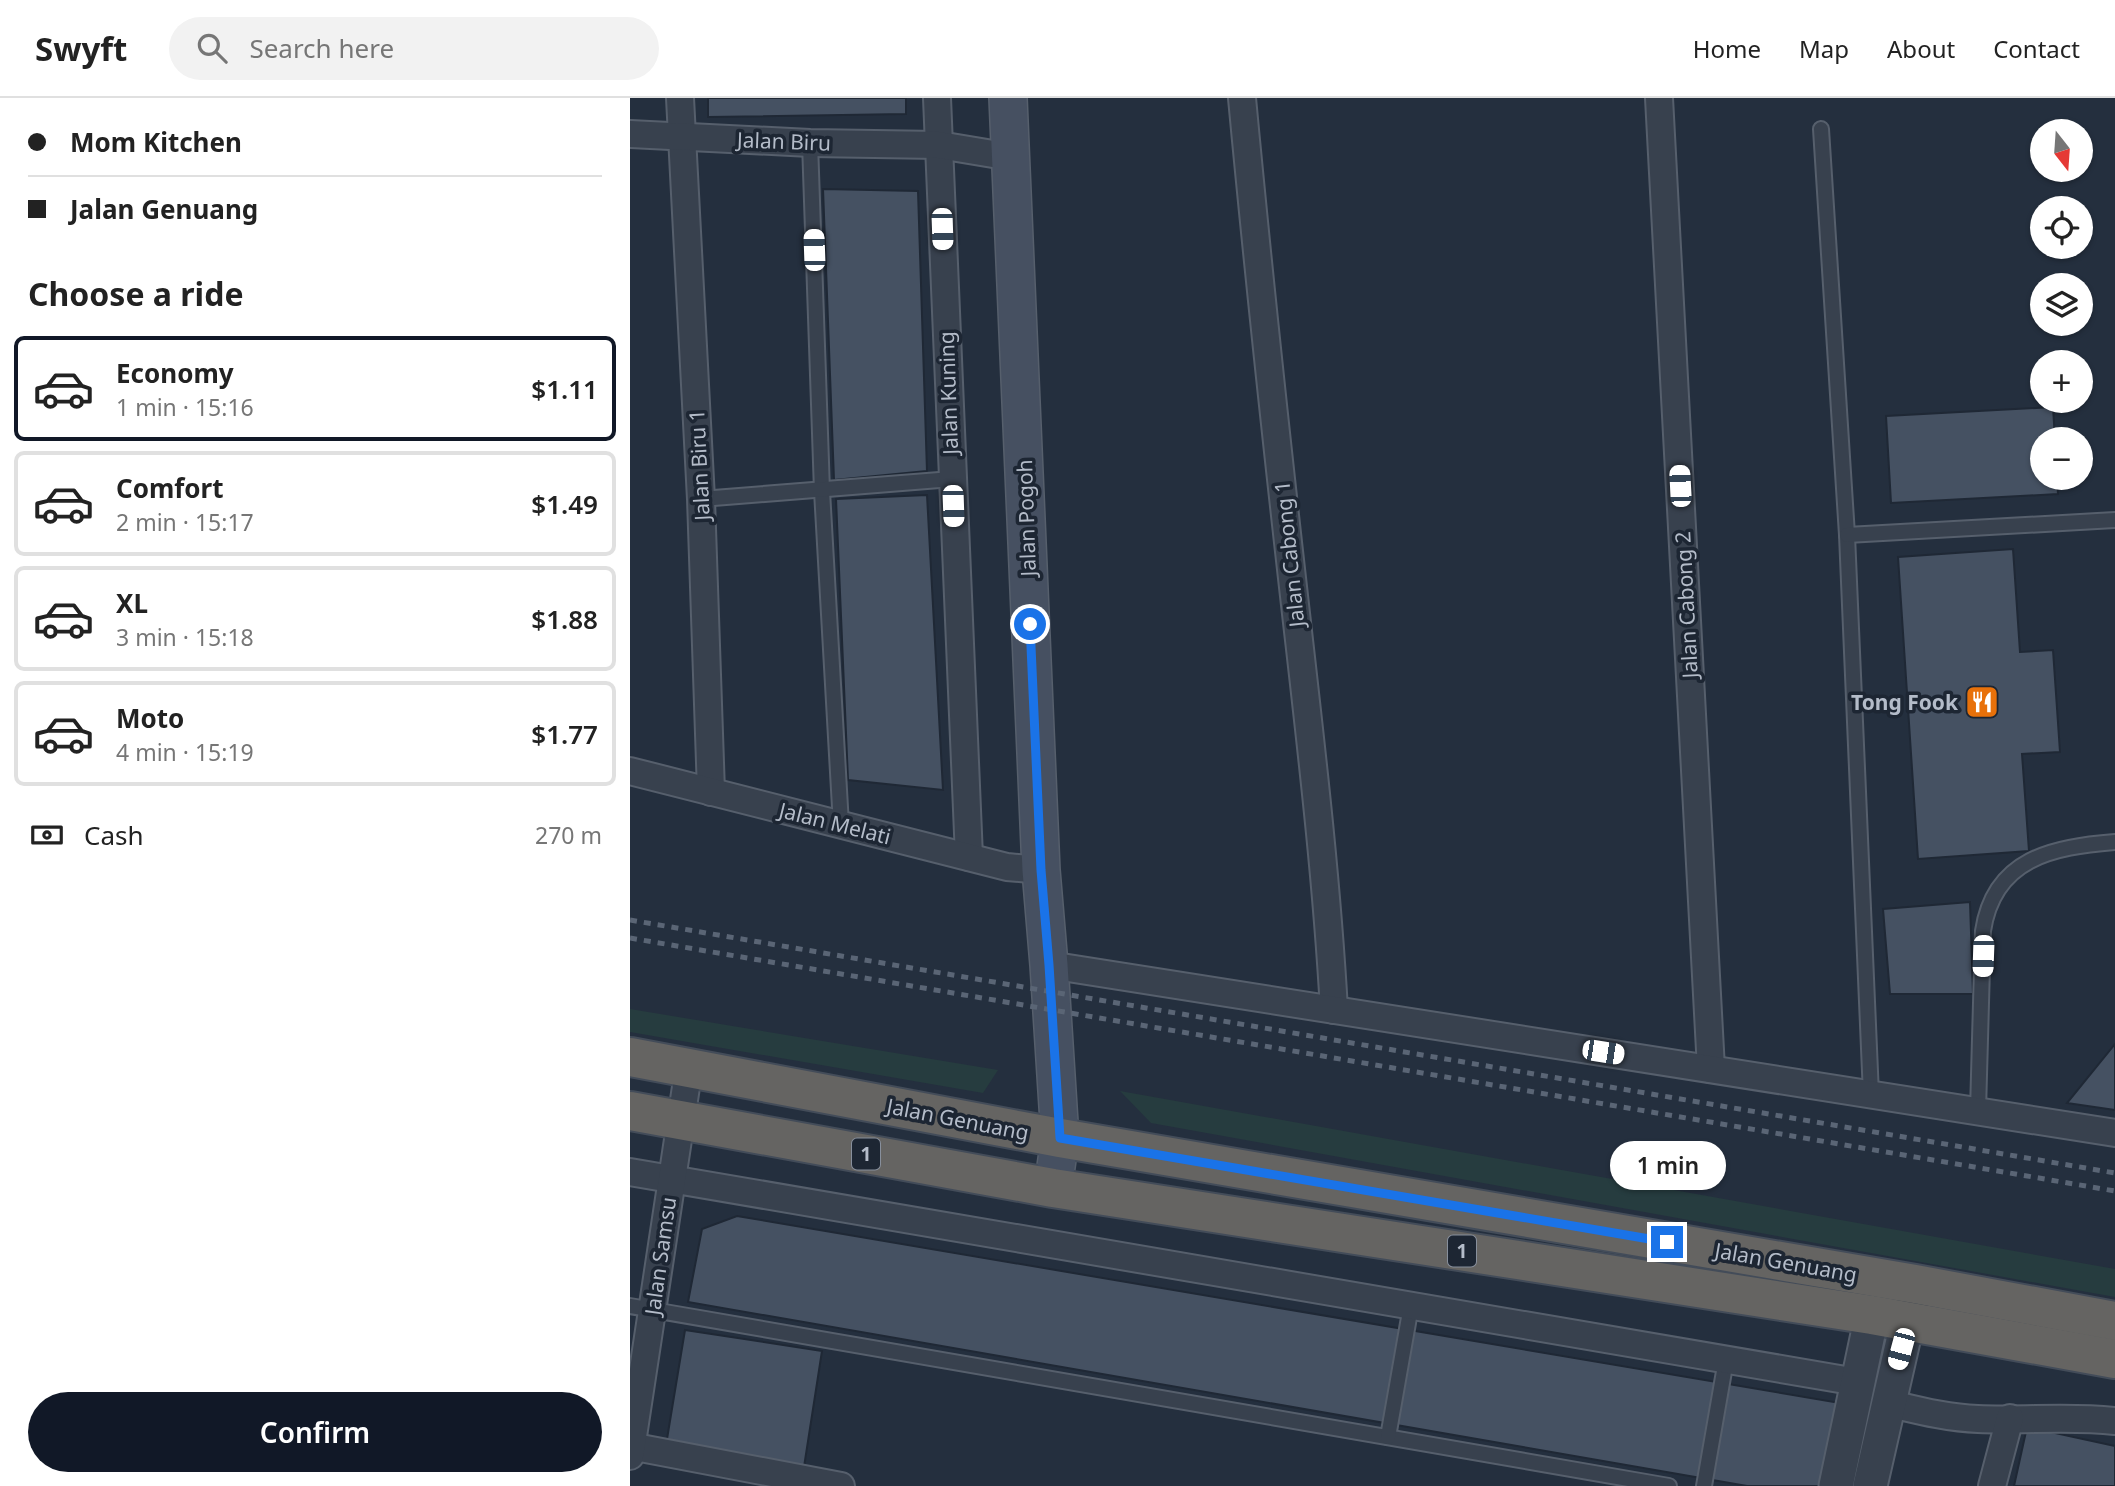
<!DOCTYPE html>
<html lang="en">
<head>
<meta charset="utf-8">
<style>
  body { margin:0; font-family:"Noto Sans",sans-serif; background:#f2f2f2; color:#222; height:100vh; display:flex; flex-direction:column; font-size:26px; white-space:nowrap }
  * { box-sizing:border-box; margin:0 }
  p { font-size:23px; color:#767676 }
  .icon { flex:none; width:38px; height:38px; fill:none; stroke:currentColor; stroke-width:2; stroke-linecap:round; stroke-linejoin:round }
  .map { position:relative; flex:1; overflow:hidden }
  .side { display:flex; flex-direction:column; background:#fff; width:630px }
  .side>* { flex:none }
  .hud { display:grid; align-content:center; height:154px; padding:0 28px; background:#fff }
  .needle { width:46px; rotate:163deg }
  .controls { position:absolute; left:1400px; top:21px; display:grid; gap:14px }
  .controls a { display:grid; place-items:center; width:63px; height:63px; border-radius:50%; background:#fff; box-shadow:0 2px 5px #0004; font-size:35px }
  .end { position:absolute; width:32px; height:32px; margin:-16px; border:9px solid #1a73e8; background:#fff; box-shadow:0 0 0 4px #fff }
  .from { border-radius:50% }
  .bubble { position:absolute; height:49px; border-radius:24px; background:#fff; box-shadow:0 2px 5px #0004; font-size:23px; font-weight:600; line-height:49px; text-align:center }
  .car { position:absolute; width:21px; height:42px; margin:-21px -10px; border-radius:9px; box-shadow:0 0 5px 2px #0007; background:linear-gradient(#fff 24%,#345 0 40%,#fff 0 76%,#345 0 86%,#fff 0) }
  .hud b { display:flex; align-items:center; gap:24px; height:66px; font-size:26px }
  .hud b+b { border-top:2px solid #e0e0e0 }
  .hud i { width:18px; height:18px; background:#222 }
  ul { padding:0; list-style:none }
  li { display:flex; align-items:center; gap:21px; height:105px; margin:0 14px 10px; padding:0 14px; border:4px solid #e0e0e0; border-radius:10px }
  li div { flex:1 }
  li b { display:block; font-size:26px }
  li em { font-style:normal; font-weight:600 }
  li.active { border-color:#111827 }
  li>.icon { width:63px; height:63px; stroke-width:1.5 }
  h2 { padding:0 28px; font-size:32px; line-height:84px }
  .pay { display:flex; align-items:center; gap:18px; height:77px; padding:0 28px; font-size:26px }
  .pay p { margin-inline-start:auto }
  .button { display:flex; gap:14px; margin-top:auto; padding:14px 28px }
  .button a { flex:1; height:80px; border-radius:42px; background:#111827; color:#fff; font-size:28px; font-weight:600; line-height:80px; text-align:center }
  header { display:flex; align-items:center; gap:42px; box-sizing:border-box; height:98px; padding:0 35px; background:#fff; border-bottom:2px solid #e0e0e0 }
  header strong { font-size:33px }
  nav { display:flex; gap:38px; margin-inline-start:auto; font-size:24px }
  .search { width:490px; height:63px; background:#f2f2f2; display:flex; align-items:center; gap:18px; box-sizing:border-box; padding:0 24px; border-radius:38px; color:#767676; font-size:26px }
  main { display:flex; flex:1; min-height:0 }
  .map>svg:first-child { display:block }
  .green { fill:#263c3f }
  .building { fill:#455162; stroke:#1f2835; stroke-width:2 }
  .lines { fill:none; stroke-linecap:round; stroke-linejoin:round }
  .service-casing { stroke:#565f6c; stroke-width:18 }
  .minor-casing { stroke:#565f6c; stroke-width:30 }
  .tertiary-casing { stroke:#565f6c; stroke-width:37 }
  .secondary-casing { stroke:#565f6c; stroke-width:40 }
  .trunk-casing { stroke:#434c59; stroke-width:42 }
  .service { stroke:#38414e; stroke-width:14 }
  .minor { stroke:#38414e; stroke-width:26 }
  .tertiary { stroke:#38414e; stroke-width:33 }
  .secondary { stroke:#465061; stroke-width:37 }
  .trunk { stroke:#656462; stroke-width:38 }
  .rail { stroke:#5a6575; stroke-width:5; stroke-dasharray:7 7; stroke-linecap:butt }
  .route { stroke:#1a73e8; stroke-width:9 }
  .labels { text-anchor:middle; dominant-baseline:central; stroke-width:7; stroke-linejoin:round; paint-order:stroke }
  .shield { fill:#1d2633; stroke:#878f9c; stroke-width:2 }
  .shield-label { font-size:19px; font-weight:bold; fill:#b4bcc9 }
  .street-label { font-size:21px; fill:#b4bcc9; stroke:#1d2633 }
  .poi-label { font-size:21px; font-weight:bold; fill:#b4bcc9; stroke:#1d2633; text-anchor:end }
</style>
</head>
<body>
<header>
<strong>Swyft</strong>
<div class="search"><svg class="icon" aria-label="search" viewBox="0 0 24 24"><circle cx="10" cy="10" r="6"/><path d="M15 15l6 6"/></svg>Search here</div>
<nav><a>Home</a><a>Map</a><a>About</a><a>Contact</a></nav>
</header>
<main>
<section class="side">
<div class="hud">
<b><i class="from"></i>Mom Kitchen</b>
<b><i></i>Jalan Genuang</b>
</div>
<h2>Choose a ride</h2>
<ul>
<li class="active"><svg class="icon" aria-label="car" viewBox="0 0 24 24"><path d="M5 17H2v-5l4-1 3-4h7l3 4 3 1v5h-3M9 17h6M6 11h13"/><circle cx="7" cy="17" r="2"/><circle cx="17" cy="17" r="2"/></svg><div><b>Economy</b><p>1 min · 15:16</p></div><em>$1.11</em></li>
<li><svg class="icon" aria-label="car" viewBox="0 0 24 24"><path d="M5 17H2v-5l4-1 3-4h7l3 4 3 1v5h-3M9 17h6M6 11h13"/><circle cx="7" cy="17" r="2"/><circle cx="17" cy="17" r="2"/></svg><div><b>Comfort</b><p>2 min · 15:17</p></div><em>$1.49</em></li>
<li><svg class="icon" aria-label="car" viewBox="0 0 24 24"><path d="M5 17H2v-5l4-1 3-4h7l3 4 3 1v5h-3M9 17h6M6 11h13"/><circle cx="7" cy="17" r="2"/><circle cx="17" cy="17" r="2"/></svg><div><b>XL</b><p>3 min · 15:18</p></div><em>$1.88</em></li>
<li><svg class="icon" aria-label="car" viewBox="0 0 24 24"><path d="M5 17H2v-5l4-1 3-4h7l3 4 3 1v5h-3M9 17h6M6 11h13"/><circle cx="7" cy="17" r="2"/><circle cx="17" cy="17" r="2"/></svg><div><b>Moto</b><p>4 min · 15:19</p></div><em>$1.77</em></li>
</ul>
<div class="pay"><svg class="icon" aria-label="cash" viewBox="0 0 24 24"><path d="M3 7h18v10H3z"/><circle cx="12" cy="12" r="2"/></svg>Cash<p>270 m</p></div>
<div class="button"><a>Confirm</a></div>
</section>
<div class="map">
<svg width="1485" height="1388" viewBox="0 0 1485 1388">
  <rect width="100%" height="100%" fill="#242f3e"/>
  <g class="green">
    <path d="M0 911 368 972 353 995 0 934Z"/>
    <path d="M490 993 1485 1171V1199L521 1025Z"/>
  </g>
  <g class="building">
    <path d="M78 0H276V16L78 19Z"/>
    <path d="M193 91 288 93 297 373 204 382Z"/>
    <path d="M1423 309 1425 341H1412V380H1427L1428 396 1261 405 1256 318Z"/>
    <path d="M297 397 313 692 218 682 206 401Z"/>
    <path d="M1383 451 1390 554 1423 552 1430 654 1392 656 1399 753 1288 761 1268 459Z"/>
    <path d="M1340 804 1343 896H1260L1253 811Z"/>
    <path d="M1485 946V1012L1437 1005Z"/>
    <path d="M107 1118 1210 1305 1189 1388H1117L58 1204 72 1131Z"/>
    <path d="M55 1232 192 1253 174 1369 36 1347Z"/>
    <path d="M1397 1329 1485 1348V1388H1384Z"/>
  </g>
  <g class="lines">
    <defs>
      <g id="service">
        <path d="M1191 31 1217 437 1241 997"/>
        <path d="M180 45 192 393 211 727"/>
        <path d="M71 401 322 381"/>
        <path d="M1217 437 1485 422"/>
        <path d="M1348 1013 1353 833C1364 760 1423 749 1485 744"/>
        <path d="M0 1208 1039 1388"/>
        <path d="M758 1339 781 1208"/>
        <path d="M1074 1388 1096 1262"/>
      </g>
      <g id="minor">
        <path d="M50 0 71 401 81 694"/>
        <path d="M307 0 339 759"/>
        <path d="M612 0C627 160 644 320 662 480 678 623 696 768 704 912"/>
        <path d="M1029 0 1081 971"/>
        <path d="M0 36 180 45 309 47 381 59"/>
        <path d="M0 673 377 769 411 772"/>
        <path d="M419 867 1485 1035"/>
        <path d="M0 1074 1227 1284"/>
        <path d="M1257 1305C1287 1312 1317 1320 1348 1321 1394 1323 1439 1318 1485 1323"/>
        <path d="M0 1348 211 1388"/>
        <path d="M0 1358 59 969"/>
        <path d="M1362 1388 1380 1320"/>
      </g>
      <g id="tertiary">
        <path d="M1206 1388 1242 1217"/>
        <path d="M1240 1388 1283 1199"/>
      </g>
      <path id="secondary" d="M378 0 411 772 419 867 430 1040 423 1090"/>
      <g id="trunk">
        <path d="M0 959 430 1040 1285 1186 1485 1223"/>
        <path d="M0 1013 423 1090 1242 1217 1485 1261"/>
      </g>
    </defs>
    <use href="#service" class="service-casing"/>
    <use href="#minor" class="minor-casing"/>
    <use href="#tertiary" class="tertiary-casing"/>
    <use href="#secondary" class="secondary-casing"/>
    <use href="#trunk" class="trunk-casing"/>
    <use href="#service" class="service"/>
    <use href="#minor" class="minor"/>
    <use href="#tertiary" class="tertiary"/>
    <use href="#secondary" class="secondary"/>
    <use href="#trunk" class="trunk"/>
    <g class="rail">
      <path d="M0 822 1485 1075"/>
      <path d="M0 840 1485 1093"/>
    </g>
  </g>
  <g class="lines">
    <path class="route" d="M400 526 411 772 419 867 430 1040 1037 1144"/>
  </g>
  <defs>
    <symbol id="restaurant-square" viewBox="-11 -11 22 22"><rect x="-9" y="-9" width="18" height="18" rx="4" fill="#e8710a" stroke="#1d2633"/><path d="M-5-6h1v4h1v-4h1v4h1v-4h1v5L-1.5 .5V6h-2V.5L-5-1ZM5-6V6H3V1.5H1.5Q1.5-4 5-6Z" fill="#fff"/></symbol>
  </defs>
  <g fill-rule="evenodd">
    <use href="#restaurant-square" x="1333" y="585" width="38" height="38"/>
  </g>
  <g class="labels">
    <g class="shield">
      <rect x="222" y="1040.5" width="28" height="31" rx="5"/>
      <rect x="818" y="1137.5" width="28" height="31" rx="5"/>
    </g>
    <g class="shield-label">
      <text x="236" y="1056">1</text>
      <text x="832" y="1153">1</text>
    </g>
    <g class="street-label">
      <text transform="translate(154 43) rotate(2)">Jalan Biru</text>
      <text transform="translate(318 295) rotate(-92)">Jalan Kuning</text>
      <text transform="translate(69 367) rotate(-93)">Jalan Biru 1</text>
      <text transform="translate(396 420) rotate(-92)">Jalan Pogoh</text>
      <text transform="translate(659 456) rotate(-96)">Jalan Cabong 1</text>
      <text transform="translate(1056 507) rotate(-93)">Jalan Cabong 2</text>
      <text transform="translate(205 725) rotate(14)">Jalan Melati</text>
      <text transform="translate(328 1021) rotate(11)">Jalan Genuang</text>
      <text transform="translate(30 1158) rotate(-82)">Jalan Samsu</text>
      <text transform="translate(1156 1164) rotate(10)">Jalan Genuang</text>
    </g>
    <g class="poi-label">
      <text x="1328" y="604">Tong Fook</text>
    </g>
  </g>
</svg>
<div class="controls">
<a><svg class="needle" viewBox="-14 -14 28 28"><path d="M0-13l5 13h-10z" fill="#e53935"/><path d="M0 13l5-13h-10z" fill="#767676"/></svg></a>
<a><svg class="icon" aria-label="locate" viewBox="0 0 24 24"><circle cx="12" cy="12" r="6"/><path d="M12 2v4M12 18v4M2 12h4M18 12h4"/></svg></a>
<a><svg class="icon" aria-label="layers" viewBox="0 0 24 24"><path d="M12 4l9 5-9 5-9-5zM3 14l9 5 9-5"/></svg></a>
<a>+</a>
<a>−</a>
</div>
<i class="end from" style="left:400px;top:526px"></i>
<i class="end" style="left:1037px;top:1144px"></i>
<div class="bubble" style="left:980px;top:1043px;width:116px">1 min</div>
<i class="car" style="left:312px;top:131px;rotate:178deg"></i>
<i class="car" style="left:184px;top:152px;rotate:358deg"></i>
<i class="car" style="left:1050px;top:388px;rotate:357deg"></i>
<i class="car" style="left:323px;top:408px;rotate:178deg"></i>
<i class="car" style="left:1353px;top:858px;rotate:182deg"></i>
<i class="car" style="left:973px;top:954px;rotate:99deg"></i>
<i class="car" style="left:1271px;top:1251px;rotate:195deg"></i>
</div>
</main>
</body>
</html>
